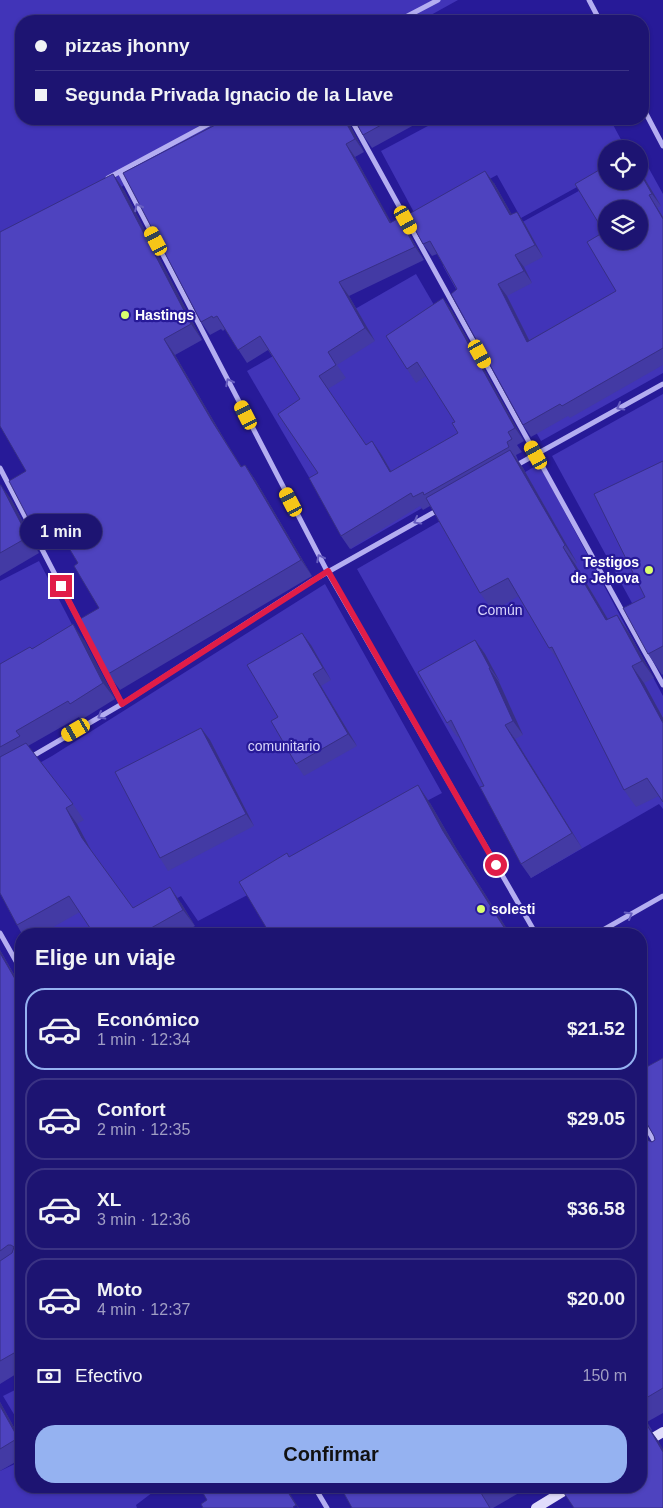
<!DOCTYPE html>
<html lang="es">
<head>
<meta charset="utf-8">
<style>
  body { margin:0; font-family:Arial,sans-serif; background:#251d77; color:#f1f3f6; height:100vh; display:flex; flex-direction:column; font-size:19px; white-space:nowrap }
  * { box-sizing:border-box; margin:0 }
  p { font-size:16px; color:#a09ec4 }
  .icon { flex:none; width:28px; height:28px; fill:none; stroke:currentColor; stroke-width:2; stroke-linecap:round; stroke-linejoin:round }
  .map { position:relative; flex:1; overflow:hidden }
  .side { position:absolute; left:15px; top:928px; width:632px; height:565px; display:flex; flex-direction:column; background:#1d1472; border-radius:20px; box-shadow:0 1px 4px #0004,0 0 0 1px #3b3384 }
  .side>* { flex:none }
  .banner { position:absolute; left:15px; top:15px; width:634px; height:110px; border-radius:20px; box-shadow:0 1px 4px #0004,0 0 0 1px #3b3384; display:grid; align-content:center; height:110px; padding:0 20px; background:#1d1472 }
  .tools { position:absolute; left:598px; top:140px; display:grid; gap:10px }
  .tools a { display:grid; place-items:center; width:50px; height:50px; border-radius:50%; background:#1d1472; box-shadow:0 1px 4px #0004,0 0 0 1px #3b3384; font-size:25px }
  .end { position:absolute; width:22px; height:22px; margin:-11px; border:6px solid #e11d48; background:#fff; box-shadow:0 0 0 2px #fff }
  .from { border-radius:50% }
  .bubble { position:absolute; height:35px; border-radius:18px; background:#1d1472; box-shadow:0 1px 4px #0004,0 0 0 1px #3b3384; font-size:16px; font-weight:700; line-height:35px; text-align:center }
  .car { position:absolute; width:15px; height:30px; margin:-15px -8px; border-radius:6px; box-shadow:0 0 4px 1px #0007; background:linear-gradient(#f5c518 24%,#345 0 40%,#f5c518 0 76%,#345 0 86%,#f5c518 0) }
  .banner b { display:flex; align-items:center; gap:18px; height:48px; font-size:19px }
  .banner b+b { border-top:1px solid #3b3384 }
  .banner i { width:12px; height:12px; background:#f1f3f6 }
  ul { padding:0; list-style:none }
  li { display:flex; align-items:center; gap:15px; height:82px; margin:0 10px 8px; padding:0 10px; border:2px solid #3b3384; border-radius:20px }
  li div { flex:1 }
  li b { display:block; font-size:19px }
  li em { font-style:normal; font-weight:700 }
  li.on { border-color:#95b2f1 }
  li>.icon { width:45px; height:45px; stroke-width:1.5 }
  h2 { padding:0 20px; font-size:22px; line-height:60px }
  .pay { display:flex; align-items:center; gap:12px; height:55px; padding:0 20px; font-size:19px }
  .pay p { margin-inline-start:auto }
  .cta { display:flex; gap:10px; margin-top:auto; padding:10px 20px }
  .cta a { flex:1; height:58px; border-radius:20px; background:#95b2f1; color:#111; font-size:20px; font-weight:700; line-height:58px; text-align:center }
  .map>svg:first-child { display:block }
  .green { fill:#4134b8; fill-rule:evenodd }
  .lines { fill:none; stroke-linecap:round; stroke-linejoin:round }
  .street { stroke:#b4aef1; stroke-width:5 }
  .secondary { stroke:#e0dcfb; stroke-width:10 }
  .wall { fill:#433aa4 }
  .shaded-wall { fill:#372f86 }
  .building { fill:#4e43bf; stroke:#372f86; fill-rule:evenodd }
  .oneway { stroke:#665dc0 }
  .route { stroke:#e11d48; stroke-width:6 }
  .poi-dot { fill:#daff6e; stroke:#271a98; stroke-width:2 }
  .labels { text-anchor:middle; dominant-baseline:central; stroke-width:4.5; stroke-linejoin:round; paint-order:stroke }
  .poi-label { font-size:14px; font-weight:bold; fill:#fff; stroke:#271a98; text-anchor:start }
  .park-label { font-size:14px; fill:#d9d5fc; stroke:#271a98 }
</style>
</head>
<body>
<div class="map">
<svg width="663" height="1508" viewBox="0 0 663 1508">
  <rect width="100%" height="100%" fill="#271a98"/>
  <g class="green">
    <path d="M0 0H458L420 21H21V119H244L0 254Z"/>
    <path d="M441 119H610L626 149H606V171L521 218 497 175 417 218 381 151Z"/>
    <path d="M642 156 663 194V373L541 441 443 266 606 176V181H639V158ZM606 209H639V241H606Z"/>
    <path d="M416 274 498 415 483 473 351 549 247 371Z"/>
    <path d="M663 394V660L552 456Z"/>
    <path d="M539 464 663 696V809L659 804 531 878 357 569Z"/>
    <path d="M39 561 79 638 0 677V581Z"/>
    <path d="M325 584 442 793 198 921 181 896 116 934H27L0 785 52 756Z"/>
    <path d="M21 1387V1426L3 1396Z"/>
    <path d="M21 1461V1486H161L136 1505 137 1508H0V1471Z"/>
  </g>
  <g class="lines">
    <g class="street">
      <path d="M589 0 600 21"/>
      <path d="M398 21 438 0"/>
      <path d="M642 106 663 146"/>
      <path d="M351 119 663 685"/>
      <path d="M120 172 327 571 536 934"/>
      <path d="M108 178 218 119"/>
      <path d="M515 466 663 384"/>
      <path d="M0 468 122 704"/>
      <path d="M31 757 122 704 310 582 438 510"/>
      <path d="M0 933 21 970"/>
      <path d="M596 934 663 896"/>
      <path d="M641 1118 663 1156"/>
      <path d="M314 1486 327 1508"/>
    </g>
    <g class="secondary">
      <path d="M641 1445 663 1432"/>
      <path d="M536 1508 572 1486"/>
    </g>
  </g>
  <g class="wall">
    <path d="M220 119H347L364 152 355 157 391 223 408 232 424 260 349 296 375 341 337 365 346 378 328 389 366 444 372 441 381 454 391 471 458 433 455 422 426 376 416 383 407 369 443 298 452 311 524 441 517 445 522 452 516 455 518 460 523 468 577 563 575 564 608 619 617 615 629 633 654 678 644 683 663 718V802L659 796 636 807 624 790 560 663 549 648 519 596 493 611 480 593 430 506 423 510 420 506 350 549 341 536 318 473 300 399 268 350 247 363 225 329 223 331 221 329 210 335 201 322 221 122Z"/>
    <path d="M354 119H425L372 148 363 135Z"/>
    <path d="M639 169 661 206 657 208 663 217V365L570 418 568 416 531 437 523 425 457 289 437 254 432 256 423 244 494 183 512 215 525 224 543 257 524 267 532 283 507 296 529 340 616 291 604 232Z"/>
    <path d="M124 190 202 340 175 355 223 437 241 467 245 465 256 481 312 576 120 690 108 674 99 608 78 563 64 539 47 549 36 533 26 471Z"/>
    <path d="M663 461V674L662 675 648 654 645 597Z"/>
    <path d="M0 485 12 501 39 553 0 576Z"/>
    <path d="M84 640 115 699 81 720 79 717 28 746 73 804 84 820 77 824 92 852 133 908 181 903 195 926 181 934H94L80 912 41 934H22L17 925 0 893V664L32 649Z"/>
    <path d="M475 640 485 654 500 682H499L523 735 515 739 582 848 531 878 521 864 459 736 457 737 447 723Z"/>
    <path d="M311 645 331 680 321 686 357 746 304 776 296 764 278 717Z"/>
    <path d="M201 728 210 740 254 826 168 871 160 858Z"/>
    <path d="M430 803 456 848 510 934H270L290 857Z"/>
    <path d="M0 950 19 983 21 982V1371L0 1384Z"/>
    <path d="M663 1058V1413L647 1422 652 1430 651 1431 659 1442 641 1486V1127L649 1141 652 1142 655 1140 654 1136 641 1115V1070Z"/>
    <path d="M0 1402 21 1440V1459L0 1471Z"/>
    <path d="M340 1486H531L493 1508H352Z"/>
  </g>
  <g class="shaded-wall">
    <path d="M344 119H347L364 152 355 139Z"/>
    <path d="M346 144 355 157 399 236 390 223Z"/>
    <path d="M639 169 661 206 652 194 639 171Z"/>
    <path d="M485 171 494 183 519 227 510 215Z"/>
    <path d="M113 174 124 190 202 340 191 324Z"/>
    <path d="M649 195 663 217V219Z"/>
    <path d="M517 212 525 224 543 257 535 245Z"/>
    <path d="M399 218 408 232 424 260 415 247Z"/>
    <path d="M515 255 524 267 532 283 524 271Z"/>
    <path d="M339 282 349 296 375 341 365 328Z"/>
    <path d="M498 284 507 296 536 354 527 342Z"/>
    <path d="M443 298 452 311 524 441 515 428Z"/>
    <path d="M164 339 175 355 223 437 252 483 241 467 212 421Z"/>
    <path d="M372 441 381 454 399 485 390 472Z"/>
    <path d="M510 450 523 468 577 563 565 545Z"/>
    <path d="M245 465 256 481 312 576 301 560Z"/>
    <path d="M1 485 12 501 39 553 28 537Z"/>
    <path d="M563 547 575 564 619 638 606 620Z"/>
    <path d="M617 615 629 633 654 678 642 661Z"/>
    <path d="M73 624 84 640 115 699 103 683Z"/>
    <path d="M302 633 311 645 331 680 323 668Z"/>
    <path d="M475 640 485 654 500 682 490 668Z"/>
    <path d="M632 666 644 683 663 718V723Z"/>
    <path d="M489 668 499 682 523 735 513 721Z"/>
    <path d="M313 674 321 686 357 746 348 734Z"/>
    <path d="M505 725 515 739 582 848 572 833Z"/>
    <path d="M201 728 210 740 254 826 246 814Z"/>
    <path d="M418 785 430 803 456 848 510 934H509L505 929 443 831Z"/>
    <path d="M66 808 77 824 93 854 82 838Z"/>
    <path d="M170 887 181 903 195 926 183 910Z"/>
    <path d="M0 950 21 987 18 984 0 953Z"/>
    <path d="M641 1127 659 1158 641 1131Z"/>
    <path d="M0 1402 21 1440V1443L0 1406Z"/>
    <path d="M641 1414 647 1422 652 1430 641 1415Z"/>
    <path d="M647 1425 659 1442 663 1449V1452Z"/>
    <path d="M284 1486H285L299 1508H298Z"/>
  </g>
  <g class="building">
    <path d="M220 119H344L355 139 346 144 390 223 399 218 415 247 339 282 365 328 328 352 336 365 319 376 366 445 372 441 390 472 458 433 452 423 455 422 417 362 407 369 386 336 443 298 515 428 508 432 512 439 507 442 509 447 424 495 423 492 413 497 411 493 341 536 309 478 318 473 278 414 300 399 260 336 238 350 217 316 213 318 212 316 201 322 123 173 221 122Z"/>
    <path d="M354 119H392L363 135Z"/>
    <path d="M606 166V181H639V171L652 194 649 195 663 219V348L562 406 560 404 523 425 451 294 457 289 430 241 423 244 407 215 485 171 510 215 517 212 535 245 515 255 524 271 498 284 527 342 616 291 587 242 604 232 575 184ZM606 209H639V241H606Z"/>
    <path d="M113 174 191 324 164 339 212 421 241 467 245 465 301 560 108 674 80 619 99 608 74 566 78 563 54 523 36 533 9 481 26 471 0 426V232Z"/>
    <path d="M510 450 565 545 563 547 606 620 617 615 642 661 632 666 663 723V802L647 778 624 790 552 647 549 648 508 578 480 593 426 498Z"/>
    <path d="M663 461V646L648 654 623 608 645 597 594 494Z"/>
    <path d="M0 485H1L28 537 0 553Z"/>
    <path d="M73 624 103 683 70 704 68 701 16 731 20 736 0 747V664L30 647 32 649Z"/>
    <path d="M302 633 323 668 313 674 348 734 296 764 271 721 278 717 247 665Z"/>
    <path d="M475 640 490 668H489L513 721 505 725 572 833 521 864 480 787 484 786 451 720 447 723 418 672Z"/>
    <path d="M201 728 246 814 160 858 115 772Z"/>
    <path d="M26 743 73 804 66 808 82 838 133 908 170 887 183 910 144 932 145 934H94L69 896 17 925 0 893V757Z"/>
    <path d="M418 785 443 831 505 929 497 934H270L239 882 287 853 289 857Z"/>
    <path d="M0 953 18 984 21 982V1349L0 1361V1261L12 1253 14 1247 11 1245H8L0 1251Z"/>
    <path d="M663 1058V1388L641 1401V1131L647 1140 652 1142 655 1140 654 1136 641 1113V1070Z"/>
    <path d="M0 1406 18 1438 0 1449Z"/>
    <path d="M647 1425 663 1452V1508H574L564 1493 575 1486H641V1428Z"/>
    <path d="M199 1486H284L296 1505 293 1507 294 1508H203L201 1504 207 1500Z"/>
    <path d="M340 1486H492L481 1493 490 1508H352Z"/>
  </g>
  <defs><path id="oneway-chevron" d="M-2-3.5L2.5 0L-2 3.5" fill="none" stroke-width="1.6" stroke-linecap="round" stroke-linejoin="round" transform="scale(1.25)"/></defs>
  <g class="oneway">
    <use href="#oneway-chevron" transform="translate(138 207) rotate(-117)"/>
    <use href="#oneway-chevron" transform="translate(229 382) rotate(-117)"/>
    <use href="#oneway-chevron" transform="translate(620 407) rotate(151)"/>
    <use href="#oneway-chevron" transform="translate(417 521) rotate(151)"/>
    <use href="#oneway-chevron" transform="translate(320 558) rotate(-117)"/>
    <use href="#oneway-chevron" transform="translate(101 716) rotate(150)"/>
    <use href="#oneway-chevron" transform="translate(629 915) rotate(-30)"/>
  </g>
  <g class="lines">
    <path class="route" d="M61 586 122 704 328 571 496 865"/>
  </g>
  <g class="poi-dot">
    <circle cx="125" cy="315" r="5"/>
    <circle cx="649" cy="570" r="5"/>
    <circle cx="481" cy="909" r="5"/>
  </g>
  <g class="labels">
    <g class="poi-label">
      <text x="135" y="315">Hastings</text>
      <text x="639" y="562" text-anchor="end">Testigos<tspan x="639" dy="16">de Jehova</tspan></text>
      <text x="491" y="909">solesti</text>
    </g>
    <g class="park-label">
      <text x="500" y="610">Común</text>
      <text x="284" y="746">comunitario</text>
    </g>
  </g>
</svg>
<div class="tools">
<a><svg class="icon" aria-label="locate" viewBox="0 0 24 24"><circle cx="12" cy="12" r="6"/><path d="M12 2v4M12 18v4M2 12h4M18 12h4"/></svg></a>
<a><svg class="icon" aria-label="layers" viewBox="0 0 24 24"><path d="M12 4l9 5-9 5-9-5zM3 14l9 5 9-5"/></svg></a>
</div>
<i class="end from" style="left:496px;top:865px"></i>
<i class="end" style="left:61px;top:586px"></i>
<div class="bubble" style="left:20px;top:514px;width:82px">1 min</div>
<i class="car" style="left:406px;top:220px;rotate:151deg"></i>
<i class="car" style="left:156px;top:241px;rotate:332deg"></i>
<i class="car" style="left:480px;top:354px;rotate:151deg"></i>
<i class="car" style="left:246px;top:415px;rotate:333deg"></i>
<i class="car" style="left:536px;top:455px;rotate:331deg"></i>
<i class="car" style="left:291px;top:502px;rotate:332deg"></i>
<i class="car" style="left:76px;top:730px;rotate:240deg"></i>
<div class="banner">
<b><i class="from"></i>pizzas jhonny</b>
<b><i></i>Segunda Privada Ignacio de la Llave</b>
</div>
<section class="side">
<h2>Elige un viaje</h2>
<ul>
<li class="on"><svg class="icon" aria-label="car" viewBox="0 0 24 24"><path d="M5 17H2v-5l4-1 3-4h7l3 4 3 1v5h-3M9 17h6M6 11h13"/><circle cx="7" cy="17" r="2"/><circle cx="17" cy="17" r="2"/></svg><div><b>Económico</b><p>1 min · 12:34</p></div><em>$21.52</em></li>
<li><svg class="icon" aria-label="car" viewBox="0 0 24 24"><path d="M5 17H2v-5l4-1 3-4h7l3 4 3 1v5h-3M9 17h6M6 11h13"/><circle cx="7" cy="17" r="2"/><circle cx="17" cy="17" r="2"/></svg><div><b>Confort</b><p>2 min · 12:35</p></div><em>$29.05</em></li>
<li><svg class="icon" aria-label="car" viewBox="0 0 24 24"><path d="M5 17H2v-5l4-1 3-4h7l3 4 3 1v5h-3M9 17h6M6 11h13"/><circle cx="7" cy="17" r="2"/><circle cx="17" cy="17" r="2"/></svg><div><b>XL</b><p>3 min · 12:36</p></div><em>$36.58</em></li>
<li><svg class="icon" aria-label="car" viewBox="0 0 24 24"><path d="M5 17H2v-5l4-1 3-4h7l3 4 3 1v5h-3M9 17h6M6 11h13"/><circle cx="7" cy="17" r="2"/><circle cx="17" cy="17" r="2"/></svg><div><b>Moto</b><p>4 min · 12:37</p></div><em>$20.00</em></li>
</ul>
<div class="pay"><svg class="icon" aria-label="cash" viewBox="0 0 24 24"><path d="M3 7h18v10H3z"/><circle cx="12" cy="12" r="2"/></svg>Efectivo<p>150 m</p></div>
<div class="cta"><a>Confirmar</a></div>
</section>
</div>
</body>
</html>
